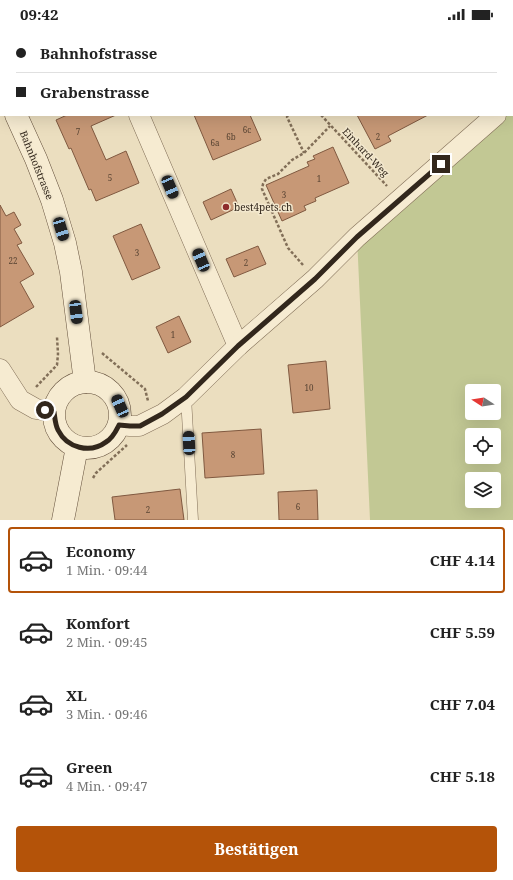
<!DOCTYPE html>
<html lang="de">
<head>
<meta charset="utf-8">
<style>
  body { margin:0; font-family:"Noto Serif",serif; background:#f2f2f2; color:#222; height:100vh; display:flex; flex-direction:column; font-size:15px; white-space:nowrap }
  * { box-sizing:border-box; margin:0 }
  p { font-size:13px; color:#767676 }
  .icon { flex:none; width:22px; height:22px; fill:none; stroke:currentColor; stroke-width:2; stroke-linecap:round; stroke-linejoin:round }
  .map { position:relative; height:492px; overflow:hidden }
  .panel { display:flex; flex-direction:column; background:#fff; flex:1 }
  .panel>* { flex:none }
  .guide { position:absolute; left:0px; top:0px; width:513px; height:88px; box-shadow:0 4px 16px #0002; display:grid; align-content:center; height:88px; padding:0 16px; background:#fff }
  .needle { width:26px; rotate:282deg }
  .fabs { position:absolute; left:465px; top:356px; display:grid; gap:8px }
  .fabs a { display:grid; place-items:center; width:36px; height:36px; border-radius:4px; background:#fff; box-shadow:0 4px 16px #0002; font-size:20px }
  .end { position:absolute; width:18px; height:18px; margin:-9px; border:5px solid #32271c; background:#fff; box-shadow:0 0 0 2px #fff }
  .from { border-radius:50% }
  .car { position:absolute; width:12px; height:24px; margin:-12px -6px; border-radius:5px; box-shadow:0 0 3px 1px #0007; background:linear-gradient(#222 24%,#8ab4d8 0 40%,#222 0 76%,#8ab4d8 0 86%,#222 0) }
  .guide b { display:flex; align-items:center; gap:14px; height:38px; font-size:15px }
  .guide b+b { border-top:1px solid #e0e0e0 }
  .guide i { width:10px; height:10px; background:#222 }
  ul { padding:7px 0 0; list-style:none }
  li { display:flex; align-items:center; gap:12px; height:66px; margin:0 8px 6px; padding:0 8px; border:2px solid transparent; border-radius:4px }
  li div { flex:1 }
  li b { display:block; font-size:15px }
  li em { font-style:normal; font-weight:700 }
  li.selected { border-color:#b45309 }
  li>.icon { width:36px; height:36px; stroke-width:1.5 }
  .primary-button { display:flex; gap:8px; margin-top:auto; padding:8px 16px }
  .primary-button a { flex:1; height:46px; border-radius:4px; background:#b45309; color:#fff; font-size:16px; font-weight:700; line-height:46px; text-align:center }
  .status { display:flex; justify-content:space-between; align-items:center; height:28px; padding:0 20px; background:#fff; direction:ltr }
  .status svg { height:11px; fill:currentColor }
  .map>svg:first-child { display:block }
  .green { fill:#c2c894; fill-rule:evenodd }
  .building { fill:#c79876; stroke:#805940 }
  .lines { fill:none; stroke-linecap:round; stroke-linejoin:round }
  .service-casing { stroke:#826f58; stroke-width:11 }
  .minor-casing { stroke:#826f58; stroke-width:21 }
  .secondary-casing { stroke:#64503c; stroke-width:23 }
  .path { stroke:#826f58; stroke-width:2.5; stroke-dasharray:3 2; stroke-linecap:butt }
  .service { stroke:#f6ebd1; stroke-width:10 }
  .minor { stroke:#f6ebd1; stroke-width:20 }
  .secondary { stroke:#f6ebd1; stroke-width:22 }
  .route { stroke:#32271c; stroke-width:5 }
  .poi-dot { fill:#8e2c2c; stroke:#f3e8ce; stroke-width:1.5 }
  .labels { text-anchor:middle; dominant-baseline:central; stroke-width:3; stroke-linejoin:round; paint-order:stroke }
  .number-label { font-size:8px; fill:#574332 }
  .street-label { font-size:10px; fill:#32271c; stroke:#f3e8ce }
  .poi-label { font-size:10px; fill:#32271c; stroke:#f3e8ce; text-anchor:start }
</style>
</head>
<body>
<div class="status"><b>09:42</b><svg viewBox="0 0 49 12"><path d="M0 12V9h3v3zM5 12V6h3v6zM10 12V3h3v9zM15 12V0h3v12zM26 1h20v11H26zM47 4h2v5h-2z"/></svg></div>
<div class="map">
<svg width="513" height="492" viewBox="0 0 513 492">
  <rect width="100%" height="100%" fill="#ebdebf"/>
  <path class="green" d="M513 71V492H370L357 209 496 87H512V72ZM472 363H494V385H472ZM472 407H494V429H472ZM472 451H494V473H472Z"/>
  <g class="building">
    <path d="M67 87H116L91 98 106 132 126 123 139 155 96 173 91 161 89 162 71 120 69 121 56 92Z"/>
    <path d="M194 87H250L261 112 213 132Z"/>
    <path d="M357 87H428L388 108 391 113 375 121Z"/>
    <path d="M333 119 349 155 315 170 316 173 304 178 306 182 282 193 266 157 309 138 307 134 315 131 313 128Z"/>
    <path d="M231 161 239 179 211 192 203 174Z"/>
    <path d="M0 177 6 188 14 184 21 197 14 201 22 215 17 217 34 246 20 254 34 279 0 299Z"/>
    <path d="M141 196 160 240 132 252 113 208Z"/>
    <path d="M258 218 266 236 234 249 226 231Z"/>
    <path d="M179 288 191 314 168 325 156 299Z"/>
    <path d="M326 333 330 381 293 385 288 337Z"/>
    <path d="M261 401 264 446 205 450 202 405Z"/>
    <path d="M180 461 184 492H115L112 469Z"/>
    <path d="M317 462 318 492H279L278 464Z"/>
  </g>
  <g class="lines">
    <defs>
      <path id="service" d="M186 369 193 492"/>
      <g id="minor">
        <path d="M102 0 103 1"/>
        <path d="M512 72 513 71"/>
        <path d="M139 87 238 318"/>
        <path d="M0 341 20 372 36 381 54 384"/>
        <path d="M119 397 130 398H139L163 386 186 369 238 318 315 251 357 209 496 87"/>
      </g>
      <g id="secondary">
        <path d="M0 53 1 56"/>
        <path d="M16 87 36 131 52 172 65 215 71 244 85 354"/>
        <circle cx="87" cy="387" r="33"/>
        <path d="M63 492 77 419"/>
      </g>
    </defs>
    <use href="#service" class="service-casing"/>
    <use href="#minor" class="minor-casing"/>
    <use href="#secondary" class="secondary-casing"/>
    <g class="path">
      <path d="M269 0V1"/>
      <path d="M425 0V1"/>
      <path d="M288 87 287 89 304 125"/>
      <path d="M321 87 387 158"/>
      <path d="M303 237 288 220 262 161 263 156 266 151 278 146 292 132 304 125 330 98"/>
      <path d="M102 325 145 361 148 373"/>
      <path d="M36 359 57 337 58 326 57 309"/>
      <path d="M93 450 96 445 127 417"/>
    </g>
    <use href="#service" class="service"/>
    <use href="#minor" class="minor"/>
    <use href="#secondary" class="secondary"/>
  </g>
  <g class="lines">
    <path class="route" d="M45 382 54 384C55 390 55 396 58 402 67 420 90 426 106 414 113 410 116 403 119 397L130 398H140L162 386 186 369 238 318 315 251 357 209 441 136"/>
  </g>
  <circle class="poi-dot" cx="226" cy="179" r="4"/>
  <g class="labels">
    <g class="number-label">
      <text x="247" y="101">6c</text>
      <text x="78" y="103">7</text>
      <text x="231" y="108">6b</text>
      <text x="378" y="108">2</text>
      <text x="215" y="114">6a</text>
      <text x="110" y="149">5</text>
      <text x="319" y="150">1</text>
      <text x="284" y="166">3</text>
      <text x="137" y="224">3</text>
      <text x="13" y="232">22</text>
      <text x="246" y="234">2</text>
      <text x="173" y="306">1</text>
      <text x="309" y="359">10</text>
      <text x="233" y="426">8</text>
      <text x="298" y="478">6</text>
      <text x="148" y="481">2</text>
    </g>
    <g class="street-label">
      <text transform="translate(366 124) rotate(47)">Einhard-Weg</text>
      <text transform="translate(37 137) rotate(68)">Bahnhofstrasse</text>
    </g>
    <g class="poi-label">
      <text x="234" y="179">best4pets.ch</text>
    </g>
  </g>
</svg>
<div class="fabs">
<a><svg class="needle" viewBox="-14 -14 28 28"><path d="M0-13l5 13h-10z" fill="#e53935"/><path d="M0 13l5-13h-10z" fill="#767676"/></svg></a>
<a><svg class="icon" aria-label="locate" viewBox="0 0 24 24"><circle cx="12" cy="12" r="6"/><path d="M12 2v4M12 18v4M2 12h4M18 12h4"/></svg></a>
<a><svg class="icon" aria-label="layers" viewBox="0 0 24 24"><path d="M12 4l9 5-9 5-9-5zM3 14l9 5 9-5"/></svg></a>
</div>
<i class="end from" style="left:45px;top:382px"></i>
<i class="end" style="left:441px;top:136px"></i>
<i class="car" style="left:170px;top:159px;rotate:157deg"></i>
<i class="car" style="left:61px;top:201px;rotate:163deg"></i>
<i class="car" style="left:201px;top:232px;rotate:337deg"></i>
<i class="car" style="left:76px;top:284px;rotate:173deg"></i>
<i class="car" style="left:120px;top:378px;rotate:336deg"></i>
<i class="car" style="left:189px;top:415px;rotate:357deg"></i>
<div class="guide">
<b><i class="from"></i>Bahnhofstrasse</b>
<b><i></i>Grabenstrasse</b>
</div>
</div>
<section class="panel">
<ul>
<li class="selected"><svg class="icon" aria-label="car" viewBox="0 0 24 24"><path d="M5 17H2v-5l4-1 3-4h7l3 4 3 1v5h-3M9 17h6M6 11h13"/><circle cx="7" cy="17" r="2"/><circle cx="17" cy="17" r="2"/></svg><div><b>Economy</b><p>1 Min. · 09:44</p></div><em>CHF 4.14</em></li>
<li><svg class="icon" aria-label="car" viewBox="0 0 24 24"><path d="M5 17H2v-5l4-1 3-4h7l3 4 3 1v5h-3M9 17h6M6 11h13"/><circle cx="7" cy="17" r="2"/><circle cx="17" cy="17" r="2"/></svg><div><b>Komfort</b><p>2 Min. · 09:45</p></div><em>CHF 5.59</em></li>
<li><svg class="icon" aria-label="car" viewBox="0 0 24 24"><path d="M5 17H2v-5l4-1 3-4h7l3 4 3 1v5h-3M9 17h6M6 11h13"/><circle cx="7" cy="17" r="2"/><circle cx="17" cy="17" r="2"/></svg><div><b>XL</b><p>3 Min. · 09:46</p></div><em>CHF 7.04</em></li>
<li><svg class="icon" aria-label="car" viewBox="0 0 24 24"><path d="M5 17H2v-5l4-1 3-4h7l3 4 3 1v5h-3M9 17h6M6 11h13"/><circle cx="7" cy="17" r="2"/><circle cx="17" cy="17" r="2"/></svg><div><b>Green</b><p>4 Min. · 09:47</p></div><em>CHF 5.18</em></li>
</ul>
<div class="primary-button"><a>Bestätigen</a></div>
</section>
</body>
</html>
